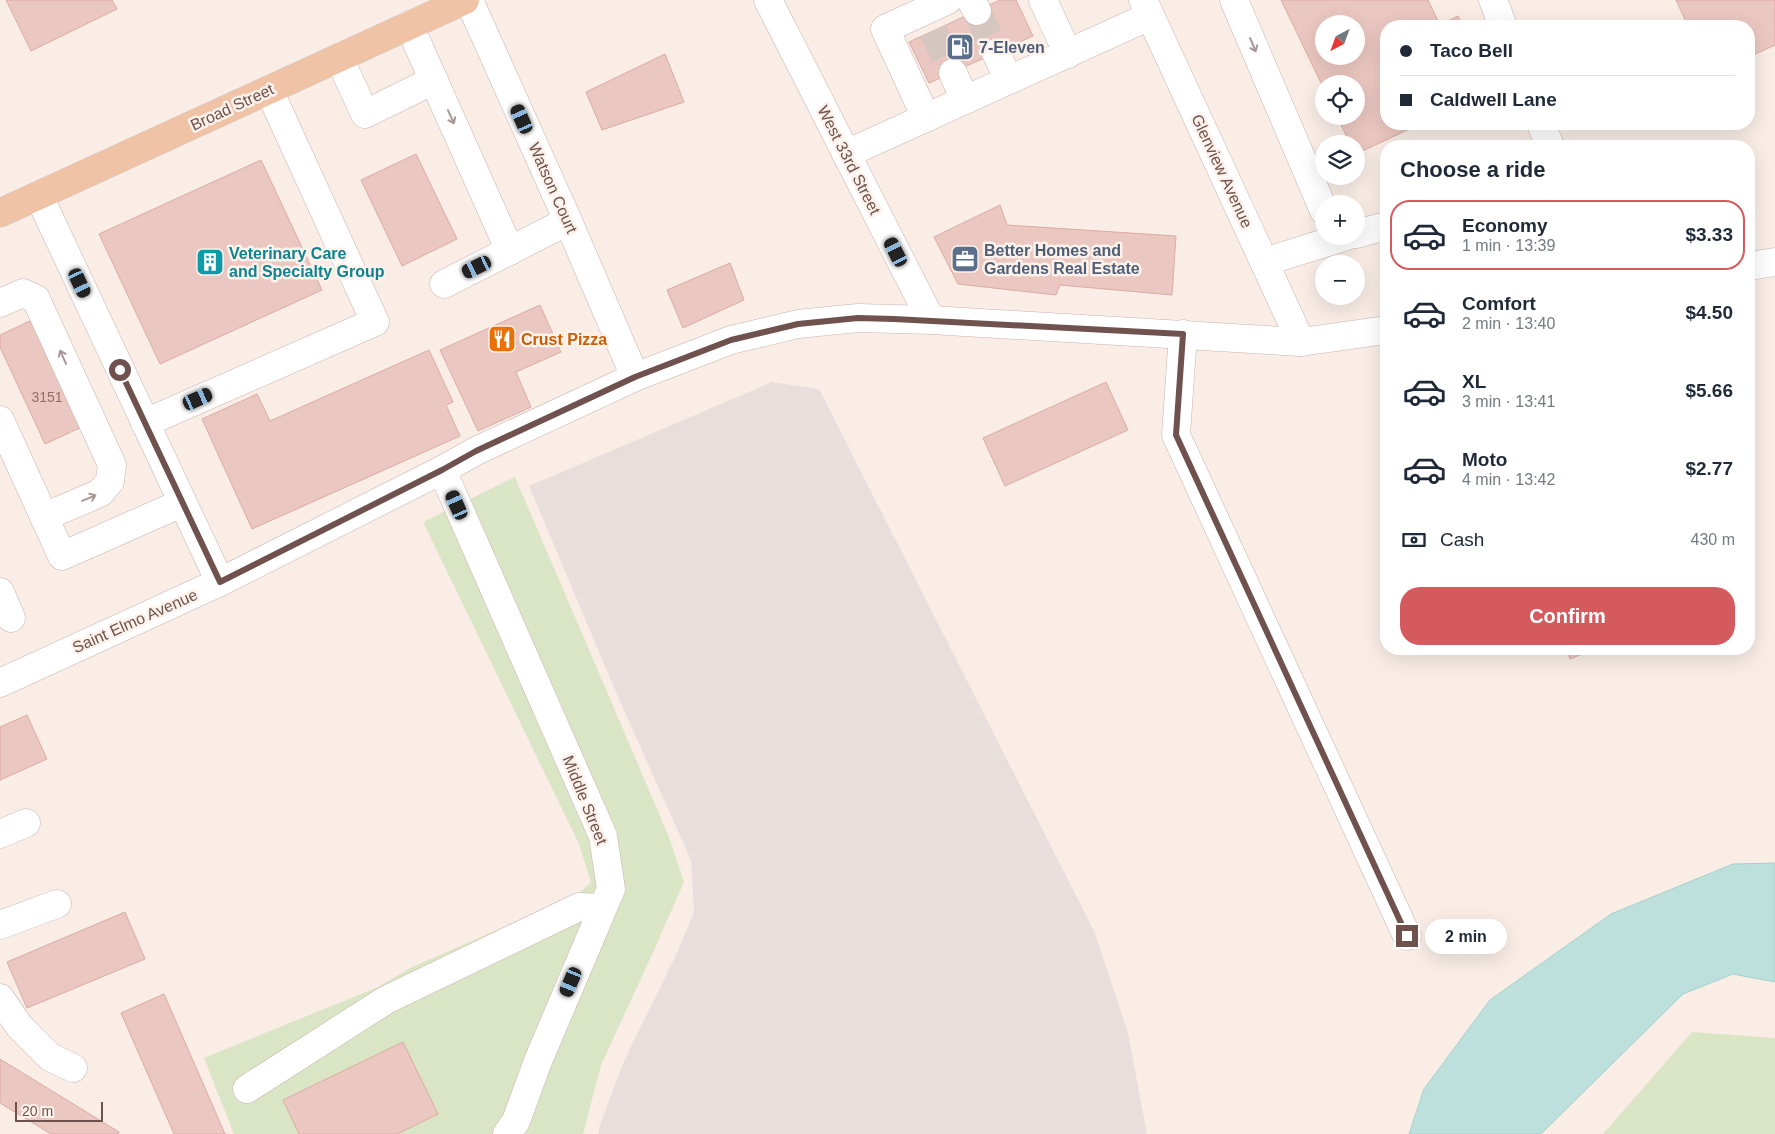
<!DOCTYPE html>
<html lang="en">
<head>
<meta charset="utf-8">
<style>
  body { margin:0; font-family:Arial,sans-serif; background:#f2f2f3; color:#1f2937; height:100vh; display:flex; flex-direction:column; font-size:19px; white-space:nowrap }
  * { box-sizing:border-box; margin:0 }
  p { font-size:16px; color:#747a83 }
  .icon { flex:none; width:28px; height:28px; fill:none; stroke:currentColor; stroke-width:2; stroke-linecap:round; stroke-linejoin:round }
  .map { position:relative; flex:1; overflow:hidden }
  .panel { position:absolute; left:1380px; top:140px; width:375px; height:515px; display:flex; flex-direction:column; background:#fff; border-radius:20px; box-shadow:0 5px 20px #0002 }
  .panel>* { flex:none }
  .guide { position:absolute; left:1380px; top:20px; width:375px; height:110px; border-radius:20px; box-shadow:0 5px 20px #0002; display:grid; align-content:center; height:110px; padding:0 20px; background:#fff }
  .needle { width:32px; rotate:221deg }
  .fabs { position:absolute; left:1315px; top:15px; display:grid; gap:10px }
  .fabs a { display:grid; place-items:center; width:50px; height:50px; border-radius:50%; background:#fff; box-shadow:0 5px 20px #0002; font-size:25px }
  .scale { position:absolute; left:15px; bottom:12px; width:88px; box-sizing:border-box; padding-left:5px; border:2px solid #6f524e; border-top:0; font-size:14px; line-height:18px; white-space:nowrap; color:#6f524e; -webkit-text-stroke:4px #fdf2eb; paint-order:stroke }
  .end { position:absolute; width:22px; height:22px; margin:-11px; border:6px solid #6f524e; background:#fff; box-shadow:0 0 0 2px #fff }
  .from { border-radius:50% }
  .bubble { position:absolute; height:35px; border-radius:18px; background:#fff; box-shadow:0 5px 20px #0002; font-size:16px; font-weight:700; line-height:35px; text-align:center }
  .car { position:absolute; width:15px; height:30px; margin:-15px -8px; border-radius:6px; box-shadow:0 0 4px 1px #0007; background:linear-gradient(#222 24%,#8ab4d8 0 40%,#222 0 76%,#8ab4d8 0 86%,#222 0) }
  .guide b { display:flex; align-items:center; gap:18px; height:48px; font-size:19px }
  .guide b+b { border-top:1px solid #e0e1e3 }
  .guide i { width:12px; height:12px; background:#1f2937 }
  ul { padding:0; list-style:none }
  li { display:flex; align-items:center; gap:15px; height:70px; margin:0 10px 8px; padding:0 10px; border:2px solid transparent; border-radius:20px }
  li div { flex:1 }
  li b { display:block; font-size:19px }
  li em { font-style:normal; font-weight:700 }
  li.active { border-color:#d45a5d }
  li>.icon { width:45px; height:45px; stroke-width:1.5 }
  h2 { padding:0 20px; font-size:22px; line-height:60px }
  .pay { display:flex; align-items:center; gap:12px; height:55px; padding:0 20px; font-size:19px }
  .pay p { margin-inline-start:auto }
  .action { display:flex; gap:10px; margin-top:auto; padding:10px 20px }
  .action a { flex:1; height:58px; border-radius:20px; background:#d45a5d; color:#fff; font-size:20px; font-weight:700; line-height:58px; text-align:center }
  .map>svg:first-child { display:block }
  .industrial { fill:#e8dfdc }
  .green { fill:#dae5c6 }
  .water { fill:#bde0dd; stroke:#a4d1cc }
  .building { fill:#ebc7c1; stroke:#dcaba3; fill-rule:evenodd }
  .lines { fill:none; stroke-linecap:round; stroke-linejoin:round }
  .minor-tunnel { stroke:#d6c6c0; stroke-width:28; stroke-dasharray:28 14; stroke-linecap:butt }
  .minor-casing { stroke:#c9b3ad; stroke-width:29 }
  .major-casing { stroke:#d4cbca; stroke-width:29 }
  .minor { stroke:#fff; stroke-width:28 }
  .major { stroke:#f0c2a6; stroke-width:28 }
  .oneway { stroke:#a99795 }
  .route { stroke:#6f524e; stroke-width:6 }
  .labels { text-anchor:middle; dominant-baseline:central; stroke-width:5; stroke-linejoin:round; paint-order:stroke }
  .number-label { font-size:14px; fill:#8e6f6b }
  .service-label { font-size:16px; font-weight:bold; fill:#4e5e75; stroke:#fdf2eb; text-anchor:start }
  .street-label { font-size:16px; fill:#6f524e; stroke:#fdf2eb }
  .culture-label { font-size:16px; font-weight:bold; fill:#0d838f; stroke:#fdf2eb; text-anchor:start }
  .food-label { font-size:16px; font-weight:bold; fill:#c56008; stroke:#fdf2eb; text-anchor:start }
</style>
</head>
<body>
<div class="map">
<svg width="1775" height="1134" viewBox="0 0 1775 1134">
  <rect width="100%" height="100%" fill="#f9ede6"/>
  <path class="industrial" d="M772 382 819 389 1095 933 1128 1033 1147 1134H598L600 1125 624 1061 676 955 694 912 691 860 618 697 529 486Z"/>
  <g class="green">
    <path d="M515 477 669 837 684 882 651 957 601 1065 583 1134H234L204 1058 378 987 410 968 531 915 571 901 591 882 579 844 423 522Z"/>
    <path d="M1692 1032 1775 1038V1134H1603Z"/>
  </g>
  <path class="water" d="M1775 863V982L1733 974 1683 994 1541 1134H1409L1424 1089 1490 1000 1611 914 1733 864Z"/>
  <g class="building">
    <path d="M6 0H112L117 9 31 51Z"/>
    <path d="M1000 0H1016L1033 36 929 83 909 42Z"/>
    <path d="M1281 0H1428L1440 25 1458 16 1463 26H1386V124H1420L1356 154V144H1350L1337 116H1356V84H1324V89ZM1324 24H1356V56H1324Z"/>
    <path d="M1676 0H1775V45L1749 57V26H1688Z"/>
    <path d="M665 54 684 102 602 130 586 92Z"/>
    <path d="M416 154 457 239 402 266 361 180Z"/>
    <path d="M261 160 322 290 160 364 99 234Z"/>
    <path d="M1000 205 1007 225 1176 236 1172 295 1060 285 1056 295 958 284 934 237Z"/>
    <path d="M730 263 744 300 683 328 667 290Z"/>
    <path d="M540 305 561 352 516 372 531 407 478 431 440 350Z"/>
    <path d="M34 319 84 426 45 444 0 347V335Z"/>
    <path d="M429 350 453 402 446 405 460 436 252 529 202 419 257 394 270 421Z"/>
    <path d="M1106 382 1128 430 1005 486 983 438Z"/>
    <path d="M1566 649H1595L1570 659Z"/>
    <path d="M27 715 47 759 0 780V727Z"/>
    <path d="M125 912 145 959 27 1008 7 962Z"/>
    <path d="M164 994 225 1134H174L121 1013Z"/>
    <path d="M403 1042 438 1114 397 1134H299L283 1100Z"/>
    <path d="M0 1059 119 1132 118 1134H51L0 1103Z"/>
  </g>
  <g class="lines">
    <g class="minor-tunnel">
      <path d="M977 11 996 53"/>
      <path d="M933 31 953 73"/>
    </g>
    <defs>
      <g id="minor">
        <path d="M469 0 568 221 635 377"/>
        <path d="M768 0 931 320"/>
        <path d="M971 0 977 11"/>
        <path d="M1043 0 1068 54"/>
        <path d="M1143 0 1301 342"/>
        <path d="M1234 0 1324 211"/>
        <path d="M1493 0 1503 26"/>
        <path d="M409 25 510 251"/>
        <path d="M996 53 1009 80"/>
        <path d="M339 58 365 114 434 80"/>
        <path d="M953 73 965 100"/>
        <path d="M926 118 885 29 948 0"/>
        <path d="M1541 124 1550 146"/>
        <path d="M846 154 1150 16"/>
        <path d="M39 196 220 582"/>
        <path d="M1356 234 1386 226"/>
        <path d="M1264 262 1347 236"/>
        <path d="M1749 266 1775 262"/>
        <path d="M444 284 568 221"/>
        <path d="M0 303 23 293 36 299 112 465 110 481 100 493 44 517"/>
        <path d="M1183 334 1176 435 1407 936"/>
        <path d="M0 420 62 556 182 503"/>
        <path d="M145 423 375 322 269 90"/>
        <path d="M442 470 603 836 611 889 538 1061 516 1121 507 1134"/>
        <path d="M0 592 11 618"/>
        <path d="M0 683 220 582 442 470 476 451 635 377 731 340 798 324 858 318 931 320 1301 342 1386 330"/>
        <path d="M0 834 26 823"/>
        <path d="M0 925 57 904"/>
        <path d="M0 998 19 1026 50 1057 73 1068"/>
        <path d="M247 1089 386 1000 579 907 602 908"/>
      </g>
      <path id="major" d="M0 213 465 0"/>
    </defs>
    <use href="#minor" class="minor-casing"/>
    <use href="#major" class="major-casing"/>
    <use href="#minor" class="minor"/>
    <use href="#major" class="major"/>
  </g>
  <defs><path id="oneway-shaft" d="M-6 0H5M1.5-3L5.5 0L1.5 3" fill="none" stroke-width="1.6" stroke-linecap="round" stroke-linejoin="round" transform="scale(1.25)"/></defs>
  <g class="oneway">
    <use href="#oneway-shaft" transform="translate(1253 45) rotate(67)"/>
    <use href="#oneway-shaft" transform="translate(451 117) rotate(66)"/>
    <use href="#oneway-shaft" transform="translate(63 357) rotate(-114)"/>
    <use href="#oneway-shaft" transform="translate(89 498) rotate(-23)"/>
  </g>
  <g class="lines">
    <path class="route" d="M120 370 220 582 442 470 476 451 635 377 731 340 798 324 858 318 894 319 1183 334 1176 435 1407 936"/>
  </g>
  <defs>
    <symbol id="fuel-square" viewBox="-11 -11 22 22"><rect x="-9" y="-9" width="18" height="18" rx="4" fill="#5c6f8a" stroke="#fdf2eb"/><path d="M-5.5-6h7V0h2V4h1.3V-2.5L3-4.5l.8-.8L6-3V5H2.5V1h-1V6h-7ZM-4.2-4.7v3.2H.2V-4.7Z" fill="#fff"/></symbol>
    <symbol id="office-square" viewBox="-11 -11 22 22"><rect x="-9" y="-9" width="18" height="18" rx="4" fill="#5c6f8a" stroke="#fdf2eb"/><path d="M-6-3h4V-5.5h4V-3h4V5H-6ZM-1-4.5V-3h2v-1.5ZM-6 0V1H6V0Z" fill="#fff"/></symbol>
    <symbol id="building-square" viewBox="-11 -11 22 22"><rect x="-9" y="-9" width="18" height="18" rx="4" fill="#0f9aa8" stroke="#fdf2eb"/><path d="M-4-6H4V6H1V3H-1V6H-4ZM-2.5-4.3h1.7v1.8h-1.7ZM.8-4.3h1.7v1.8H.8ZM-2.5-1h1.7V.8h-1.7ZM.8-1h1.7V.8H.8Z" fill="#fff"/></symbol>
    <symbol id="restaurant-square" viewBox="-11 -11 22 22"><rect x="-9" y="-9" width="18" height="18" rx="4" fill="#e8710a" stroke="#fdf2eb"/><path d="M-5-6h1v4h1v-4h1v4h1v-4h1v5L-1.5 .5V6h-2V.5L-5-1ZM5-6V6H3V1.5H1.5Q1.5-4 5-6Z" fill="#fff"/></symbol>
  </defs>
  <g fill-rule="evenodd">
    <use href="#fuel-square" x="944" y="31" width="32" height="32"/>
    <use href="#office-square" x="949" y="243" width="32" height="32"/>
    <use href="#building-square" x="194" y="246" width="32" height="32"/>
    <use href="#restaurant-square" x="486" y="323" width="32" height="32"/>
  </g>
  <g class="labels">
    <g class="number-label">
      <text x="47" y="397">3151</text>
    </g>
    <g class="service-label">
      <text x="979" y="47">7-Eleven</text>
      <text x="984" y="250">Better Homes and<tspan x="984" dy="18">Gardens Real Estate</tspan></text>
    </g>
    <g class="street-label">
      <text transform="translate(232 107) rotate(-25)">Broad Street</text>
      <text transform="translate(849 160) rotate(63)">West 33rd Street</text>
      <text transform="translate(1222 171) rotate(65)">Glenview Avenue</text>
      <text transform="translate(553 188) rotate(66)">Watson Court</text>
      <text transform="translate(135 621) rotate(-24)">Saint Elmo Avenue</text>
      <text transform="translate(585 800) rotate(68)">Middle Street</text>
    </g>
    <g class="culture-label">
      <text x="229" y="253">Veterinary Care<tspan x="229" dy="18">and Specialty Group</tspan></text>
    </g>
    <g class="food-label">
      <text x="521" y="339">Crust Pizza</text>
    </g>
  </g>
</svg>
<div class="fabs">
<a><svg class="needle" viewBox="-14 -14 28 28"><path d="M0-13l5 13h-10z" fill="#e53935"/><path d="M0 13l5-13h-10z" fill="#747a83"/></svg></a>
<a><svg class="icon" aria-label="locate" viewBox="0 0 24 24"><circle cx="12" cy="12" r="6"/><path d="M12 2v4M12 18v4M2 12h4M18 12h4"/></svg></a>
<a><svg class="icon" aria-label="layers" viewBox="0 0 24 24"><path d="M12 4l9 5-9 5-9-5zM3 14l9 5 9-5"/></svg></a>
<a>+</a>
<a>−</a>
</div>
<div class="scale">20 m</div>
<i class="end from" style="left:120px;top:370px"></i>
<i class="end" style="left:1407px;top:936px"></i>
<div class="bubble" style="left:1425px;top:919px;width:82px">2 min</div>
<i class="car" style="left:522px;top:119px;rotate:336deg"></i>
<i class="car" style="left:896px;top:252px;rotate:333deg"></i>
<i class="car" style="left:477px;top:267px;rotate:244deg"></i>
<i class="car" style="left:80px;top:283px;rotate:155deg"></i>
<i class="car" style="left:198px;top:399px;rotate:66deg"></i>
<i class="car" style="left:457px;top:505px;rotate:336deg"></i>
<i class="car" style="left:571px;top:982px;rotate:203deg"></i>
<div class="guide">
<b><i class="from"></i>Taco Bell</b>
<b><i></i>Caldwell Lane</b>
</div>
<section class="panel">
<h2>Choose a ride</h2>
<ul>
<li class="active"><svg class="icon" aria-label="car" viewBox="0 0 24 24"><path d="M5 17H2v-5l4-1 3-4h7l3 4 3 1v5h-3M9 17h6M6 11h13"/><circle cx="7" cy="17" r="2"/><circle cx="17" cy="17" r="2"/></svg><div><b>Economy</b><p>1 min · 13:39</p></div><em>$3.33</em></li>
<li><svg class="icon" aria-label="car" viewBox="0 0 24 24"><path d="M5 17H2v-5l4-1 3-4h7l3 4 3 1v5h-3M9 17h6M6 11h13"/><circle cx="7" cy="17" r="2"/><circle cx="17" cy="17" r="2"/></svg><div><b>Comfort</b><p>2 min · 13:40</p></div><em>$4.50</em></li>
<li><svg class="icon" aria-label="car" viewBox="0 0 24 24"><path d="M5 17H2v-5l4-1 3-4h7l3 4 3 1v5h-3M9 17h6M6 11h13"/><circle cx="7" cy="17" r="2"/><circle cx="17" cy="17" r="2"/></svg><div><b>XL</b><p>3 min · 13:41</p></div><em>$5.66</em></li>
<li><svg class="icon" aria-label="car" viewBox="0 0 24 24"><path d="M5 17H2v-5l4-1 3-4h7l3 4 3 1v5h-3M9 17h6M6 11h13"/><circle cx="7" cy="17" r="2"/><circle cx="17" cy="17" r="2"/></svg><div><b>Moto</b><p>4 min · 13:42</p></div><em>$2.77</em></li>
</ul>
<div class="pay"><svg class="icon" aria-label="cash" viewBox="0 0 24 24"><path d="M3 7h18v10H3z"/><circle cx="12" cy="12" r="2"/></svg>Cash<p>430 m</p></div>
<div class="action"><a>Confirm</a></div>
</section>
</div>
</body>
</html>
